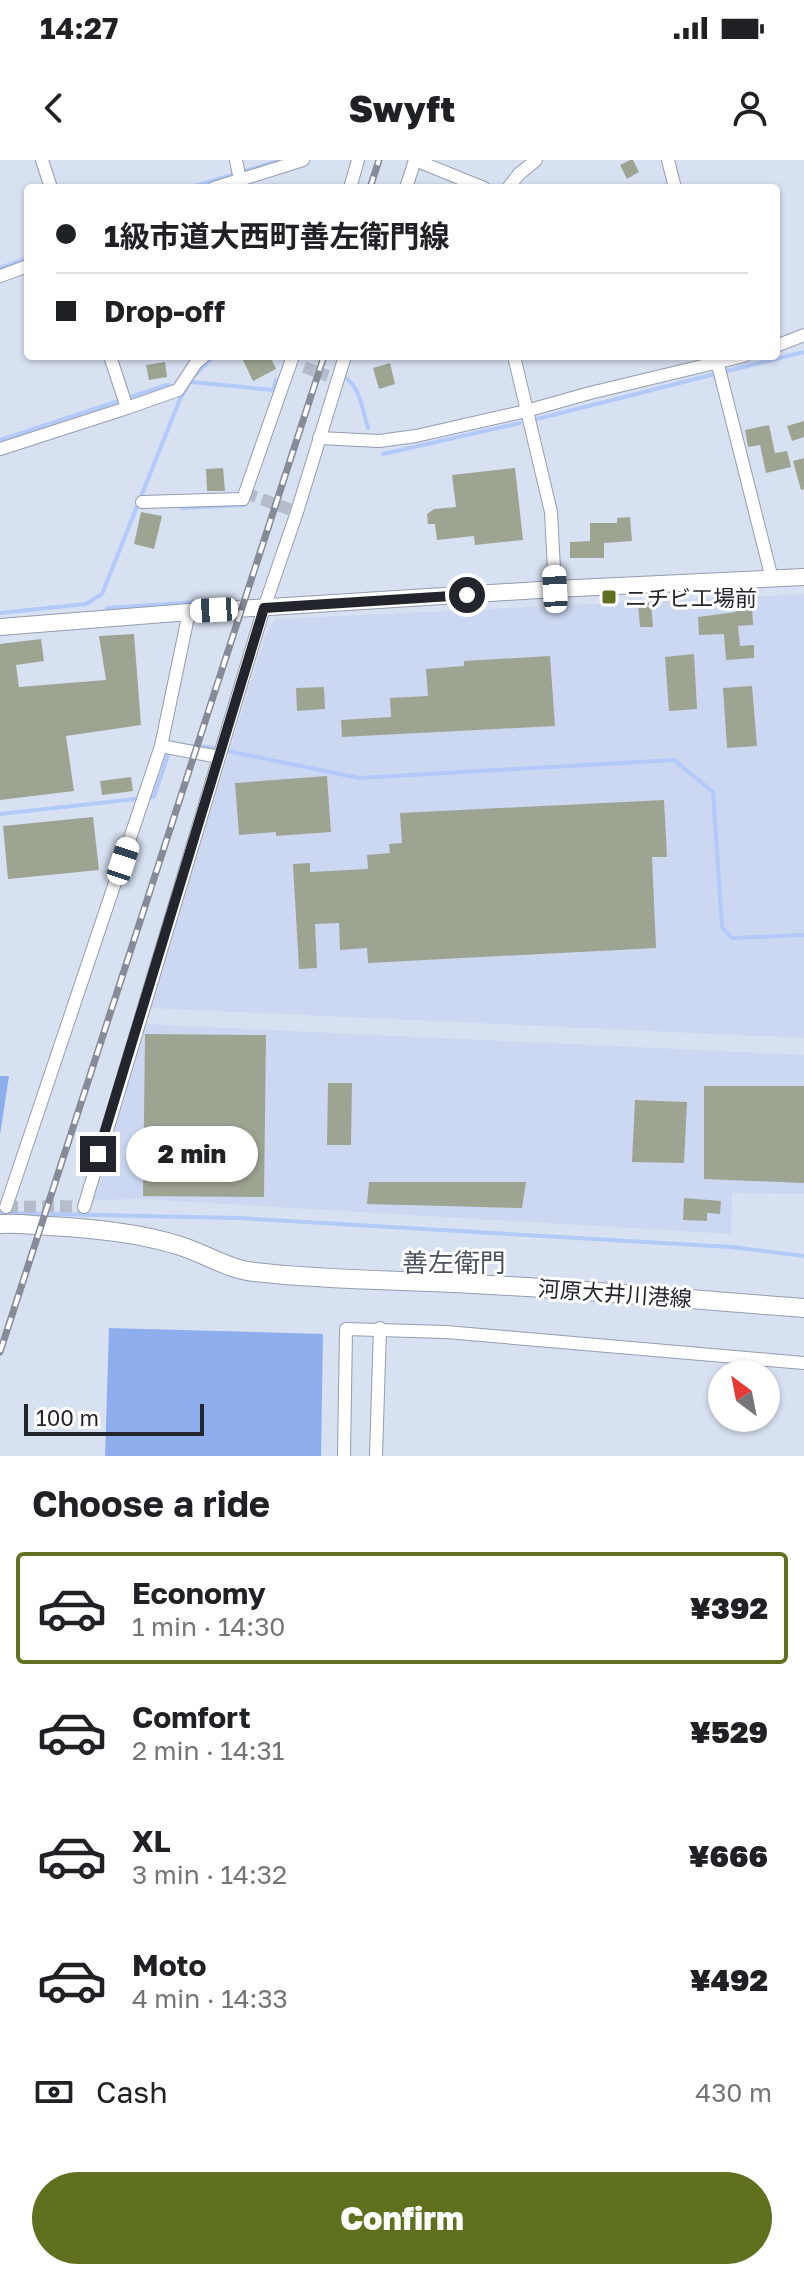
<!DOCTYPE html>
<html lang="en">
<head>
<meta charset="utf-8">
<style>
  body { margin:0; font-family:"Golos Text","Noto Sans JP",sans-serif; background:#f2f2f2; color:#202124; height:100vh; display:flex; flex-direction:column; font-size:30px; white-space:nowrap }
  * { box-sizing:border-box; margin:0 }
  p { font-size:26px; color:#757577 }
  .icon { flex:none; width:44px; height:44px; fill:none; stroke:currentColor; stroke-width:2; stroke-linecap:round; stroke-linejoin:round }
  .map { position:relative; height:1296px; overflow:hidden }
  .panel { display:flex; flex-direction:column; background:#fff; flex:1 }
  .panel>* { flex:none }
  .top-card { position:absolute; left:24px; top:24px; width:756px; height:176px; border-radius:8px; box-shadow:0 2px 6px #0004; display:grid; align-content:center; height:176px; padding:0 32px; background:#fff }
  .needle { width:52px; rotate:328deg }
  .buttons { position:absolute; left:708px; top:1200px; display:grid; gap:16px }
  .buttons a { display:grid; place-items:center; width:72px; height:72px; border-radius:50%; background:#fff; box-shadow:0 2px 6px #0004; font-size:40px }
  .scale { position:absolute; left:24px; bottom:20px; width:180px; box-sizing:border-box; padding-left:8px; border:4px solid #22252b; border-top:0; font-size:22px; line-height:28px; white-space:nowrap; color:#22252b; -webkit-text-stroke:6px #fff; paint-order:stroke }
  .end { position:absolute; width:36px; height:36px; margin:-18px; border:10px solid #22252b; background:#fff; box-shadow:0 0 0 4px #fff }
  .from { border-radius:50% }
  .bubble { position:absolute; height:56px; border-radius:28px; background:#fff; box-shadow:0 2px 6px #0004; font-size:26px; font-weight:800; line-height:56px; text-align:center }
  .car { position:absolute; width:24px; height:48px; margin:-24px -12px; border-radius:10px; box-shadow:0 0 6px 2px #0007; background:linear-gradient(#fff 24%,#345 0 40%,#fff 0 76%,#345 0 86%,#fff 0) }
  .top-card b { display:flex; align-items:center; gap:28px; height:76px; font-size:30px }
  .top-card b+b { border-top:2px solid #e0e0e0 }
  .top-card i { width:20px; height:20px; background:#202124 }
  ul { padding:0; list-style:none }
  li { display:flex; align-items:center; gap:24px; height:112px; margin:0 16px 12px; padding:0 16px; border:4px solid transparent; border-radius:8px }
  li div { flex:1 }
  li b { display:block; font-size:30px }
  li em { font-style:normal; font-weight:800 }
  li.selected { border-color:#5f711e }
  li>.icon { width:72px; height:72px; stroke-width:1.5 }
  h2 { padding:0 32px; font-size:36px; line-height:96px }
  .pay { display:flex; align-items:center; gap:20px; height:88px; padding:0 32px; font-size:30px }
  .pay p { margin-inline-start:auto }
  .primary-button { display:flex; gap:16px; margin-top:auto; padding:16px 32px }
  .primary-button a { flex:1; height:92px; border-radius:48px; background:#5f711e; color:#fff; font-size:32px; font-weight:800; line-height:92px; text-align:center }
  .status { display:flex; justify-content:space-between; align-items:center; height:56px; padding:0 40px; background:#fff; direction:ltr }
  .status svg { height:22px; fill:currentColor }
  header { display:flex; justify-content:space-between; align-items:center; height:104px; padding:0 32px; background:#fff; font-size:36px; font-weight:800 }
  .map>svg:first-child { display:block }
  .built { fill:#ccd8f1 }
  .green { fill:#8eadec }
  .lines { fill:none; stroke-linecap:round; stroke-linejoin:round }
  .stream { stroke:#b2c9f9; stroke-width:4 }
  .building { fill:#9ea492 }
  .minor-tunnel { stroke:#b4bbca; stroke-width:12; stroke-dasharray:12 6; stroke-linecap:butt }
  .minor-casing { stroke:#949dad; stroke-width:14 }
  .tertiary-casing { stroke:#949dad; stroke-width:18 }
  .secondary-casing { stroke:#949dad; stroke-width:20 }
  .minor { stroke:#fff; stroke-width:12 }
  .tertiary { stroke:#fff; stroke-width:16 }
  .secondary { stroke:#fff; stroke-width:18 }
  .rail-casing { stroke:#858b97; stroke-width:7 }
  .rail { stroke:#fff; stroke-width:4; stroke-dasharray:12; stroke-linecap:butt }
  .route { stroke:#22252b; stroke-width:10 }
  .poi-dot { fill:#5f711e; stroke:#fff; stroke-width:3 }
  .labels { text-anchor:middle; dominant-baseline:central; stroke-width:6; stroke-linejoin:round; paint-order:stroke }
  .poi-label { font-size:22px; fill:#22252b; stroke:#fff; text-anchor:start }
  .street-label { font-size:22px; fill:#22252b; stroke:#fff }
  .quarter-label { font-size:26px; fill:#4a5260; stroke:#fff }
</style>
</head>
<body>
<div class="status"><b>14:27</b><svg viewBox="0 0 49 12"><path d="M0 12V9h3v3zM5 12V6h3v6zM10 12V3h3v9zM15 12V0h3v12zM26 1h20v11H26zM47 4h2v5h-2z"/></svg></div>
<header><svg class="icon" aria-label="back" viewBox="0 0 24 24"><path d="M15 5l-7 7 7 7"/></svg>Swyft<svg class="icon" aria-label="person" viewBox="0 0 24 24"><circle cx="12" cy="8" r="4"/><path d="M4 21q1-7 8-7t8 7"/></svg></header>
<div class="map">
<svg width="804" height="1296" viewBox="0 0 804 1296">
  <rect width="100%" height="100%" fill="#d8e1f2"/>
  <g class="built">
    <path d="M804 434V878L149 848 266 474 275 459Z"/>
    <path d="M144 864 804 895V1034L732 1033 731 1074 141 1039 89 1040Z"/>
  </g>
  <g class="green">
    <path d="M0 916H9L0 975Z"/>
    <path d="M109 1168 323 1174 321 1296H105Z"/>
  </g>
  <g class="lines">
    <g class="stream">
      <path d="M189 28 281 0"/>
      <path d="M0 108 28 98"/>
      <path d="M727 211 804 192"/>
      <path d="M344 217C360 225 363 252 368 268"/>
      <path d="M191 222 273 230 276 220"/>
      <path d="M537 259 715 214"/>
      <path d="M0 280 167 225 176 227"/>
      <path d="M383 294 520 263"/>
      <path d="M182 348 245 345"/>
      <path d="M107 448 227 440"/>
      <path d="M0 453 86 444 102 434 180 239 193 217 214 196"/>
      <path d="M192 586 208 587 359 618 674 600 713 632 722 767 732 778 804 775"/>
      <path d="M0 654 154 637 170 589"/>
      <path d="M0 1053 238 1058 731 1087 804 1096"/>
    </g>
  </g>
  <g class="building">
    <path d="M630 0H633L639 12 627 19 620 5Z"/>
    <path d="M241 196H270L276 209 253 221Z"/>
    <path d="M165 202 167 217 149 220 146 205Z"/>
    <path d="M390 203 395 224 379 229 373 208Z"/>
    <path d="M804 261V277L792 281 787 266Z"/>
    <path d="M769 265 775 293 787 291 791 307 766 313 760 285 748 287 745 270Z"/>
    <path d="M804 298V329L801 330 793 301Z"/>
    <path d="M223 308 225 331H207L206 309Z"/>
    <path d="M515 308 523 380 475 385 474 376 437 380 435 364H428L427 354 434 349 456 347 452 315Z"/>
    <path d="M141 352 162 356 154 389 134 384Z"/>
    <path d="M630 357 632 381 604 383V398H570V382L590 381V363H617V358Z"/>
    <path d="M651 443 653 467H640L638 444Z"/>
    <path d="M736 446H752L753 465 738 466 740 486 754 485V498L726 500 724 474 699 475 698 457 736 452Z"/>
    <path d="M134 474 141 565 66 576 74 631 0 640V484L41 479 44 501 16 505 19 527 106 520 99 476Z"/>
    <path d="M694 494 697 549 669 551 665 497Z"/>
    <path d="M550 496 555 566 342 577 341 560 391 557 390 538 428 536 426 509 464 506V501Z"/>
    <path d="M752 526 757 586 727 588 723 528Z"/>
    <path d="M324 527 325 549 297 551 296 528Z"/>
    <path d="M327 616 331 672 276 676V672L239 675 235 623Z"/>
    <path d="M131 617 133 631 102 635 100 621Z"/>
    <path d="M664 640 667 697H652L656 788 368 803 367 788 340 790 339 763 315 764 317 808 299 809 293 704 310 703V712L368 709 367 695 390 693 389 684 402 683 400 653Z"/>
    <path d="M93 657 99 710 8 719 3 666Z"/>
    <path d="M145 874 266 875 264 1037 143 1036Z"/>
    <path d="M328 923H352L351 985H327Z"/>
    <path d="M704 926H804V1023L704 1019Z"/>
    <path d="M635 940 687 942 684 1003 632 1002Z"/>
    <path d="M369 1022H526L522 1048 367 1044Z"/>
    <path d="M684 1038 721 1041 720 1054 707 1053V1061L683 1060Z"/>
  </g>
  <g class="lines">
    <g class="minor-tunnel">
      <path d="M304 207 328 216"/>
      <path d="M245 333 297 352"/>
      <path d="M6 1047 57 1046 84 1047"/>
    </g>
    <defs>
      <g id="minor">
        <path d="M42 0 51 28"/>
        <path d="M236 0 240 20"/>
        <path d="M668 0 675 28"/>
        <path d="M214 28 303 0"/>
        <path d="M350 28 358 0"/>
        <path d="M406 28 415 0 484 28"/>
        <path d="M508 28 519 14 536 0"/>
        <path d="M0 116 28 106"/>
        <path d="M776 186 804 175"/>
        <path d="M514 196 551 352 555 429"/>
        <path d="M716 197 772 419"/>
        <path d="M127 248 178 230 196 203 204 196"/>
        <path d="M319 278 379 281 416 276 526 251 590 233 744 196"/>
        <path d="M0 289 127 248 110 196"/>
        <path d="M142 342 243 339 293 196"/>
        <path d="M161 586 219 597"/>
        <path d="M6 1047 161 586 189 452"/>
        <path d="M84 1047 264 448 297 352 345 196"/>
        <path d="M344 1296 346 1169 446 1172 804 1203"/>
        <path d="M376 1296 380 1168"/>
      </g>
      <path id="tertiary" d="M0 467 189 452 555 429 804 417"/>
      <path id="secondary" d="M0 1064C16 1063 32 1065 48 1066 91 1068 133 1072 174 1084 201 1091 226 1109 254 1112 332 1121 411 1120 490 1125 595 1130 699 1140 804 1148"/>
    </defs>
    <use href="#minor" class="minor-casing"/>
    <use href="#tertiary" class="tertiary-casing"/>
    <use href="#secondary" class="secondary-casing"/>
    <use href="#minor" class="minor"/>
    <use href="#tertiary" class="tertiary"/>
    <use href="#secondary" class="secondary"/>
    <defs>
      <g id="rail">
        <path d="M370 28 379 0"/>
        <path d="M0 1192 324 196"/>
      </g>
    </defs>
    <use href="#rail" class="rail-casing"/>
    <use href="#rail" class="rail"/>
  </g>
  <g class="lines">
    <path class="route" d="M98 994 264 448 467 435"/>
  </g>
  <rect class="poi-dot" x="601" y="429" width="16" height="16" rx="4"/>
  <g class="labels">
    <g class="poi-label">
      <text x="625" y="437">ニチビ工場前</text>
    </g>
    <g class="street-label">
      <text transform="translate(615 1133) rotate(4)">河原大井川港線</text>
    </g>
    <g class="quarter-label">
      <text x="454" y="1102">善左衛門</text>
    </g>
  </g>
</svg>
<div class="buttons">
<a><svg class="needle" viewBox="-14 -14 28 28"><path d="M0-13l5 13h-10z" fill="#e53935"/><path d="M0 13l5-13h-10z" fill="#757577"/></svg></a>
</div>
<div class="scale">100 m</div>
<i class="end from" style="left:467px;top:435px"></i>
<i class="end" style="left:98px;top:994px"></i>
<div class="bubble" style="left:126px;top:966px;width:132px">2 min</div>
<i class="car" style="left:555px;top:429px;rotate:357deg"></i>
<i class="car" style="left:214px;top:450px;rotate:267deg"></i>
<i class="car" style="left:123px;top:701px;rotate:18deg"></i>
<div class="top-card">
<b><i class="from"></i>1級市道大西町善左衛門線</b>
<b><i></i>Drop-off</b>
</div>
</div>
<section class="panel">
<h2>Choose a ride</h2>
<ul>
<li class="selected"><svg class="icon" aria-label="car" viewBox="0 0 24 24"><path d="M5 17H2v-5l4-1 3-4h7l3 4 3 1v5h-3M9 17h6M6 11h13"/><circle cx="7" cy="17" r="2"/><circle cx="17" cy="17" r="2"/></svg><div><b>Economy</b><p>1 min · 14:30</p></div><em>¥392</em></li>
<li><svg class="icon" aria-label="car" viewBox="0 0 24 24"><path d="M5 17H2v-5l4-1 3-4h7l3 4 3 1v5h-3M9 17h6M6 11h13"/><circle cx="7" cy="17" r="2"/><circle cx="17" cy="17" r="2"/></svg><div><b>Comfort</b><p>2 min · 14:31</p></div><em>¥529</em></li>
<li><svg class="icon" aria-label="car" viewBox="0 0 24 24"><path d="M5 17H2v-5l4-1 3-4h7l3 4 3 1v5h-3M9 17h6M6 11h13"/><circle cx="7" cy="17" r="2"/><circle cx="17" cy="17" r="2"/></svg><div><b>XL</b><p>3 min · 14:32</p></div><em>¥666</em></li>
<li><svg class="icon" aria-label="car" viewBox="0 0 24 24"><path d="M5 17H2v-5l4-1 3-4h7l3 4 3 1v5h-3M9 17h6M6 11h13"/><circle cx="7" cy="17" r="2"/><circle cx="17" cy="17" r="2"/></svg><div><b>Moto</b><p>4 min · 14:33</p></div><em>¥492</em></li>
</ul>
<div class="pay"><svg class="icon" aria-label="cash" viewBox="0 0 24 24"><path d="M3 7h18v10H3z"/><circle cx="12" cy="12" r="2"/></svg>Cash<p>430 m</p></div>
<div class="primary-button"><a>Confirm</a></div>
</section>
</body>
</html>
